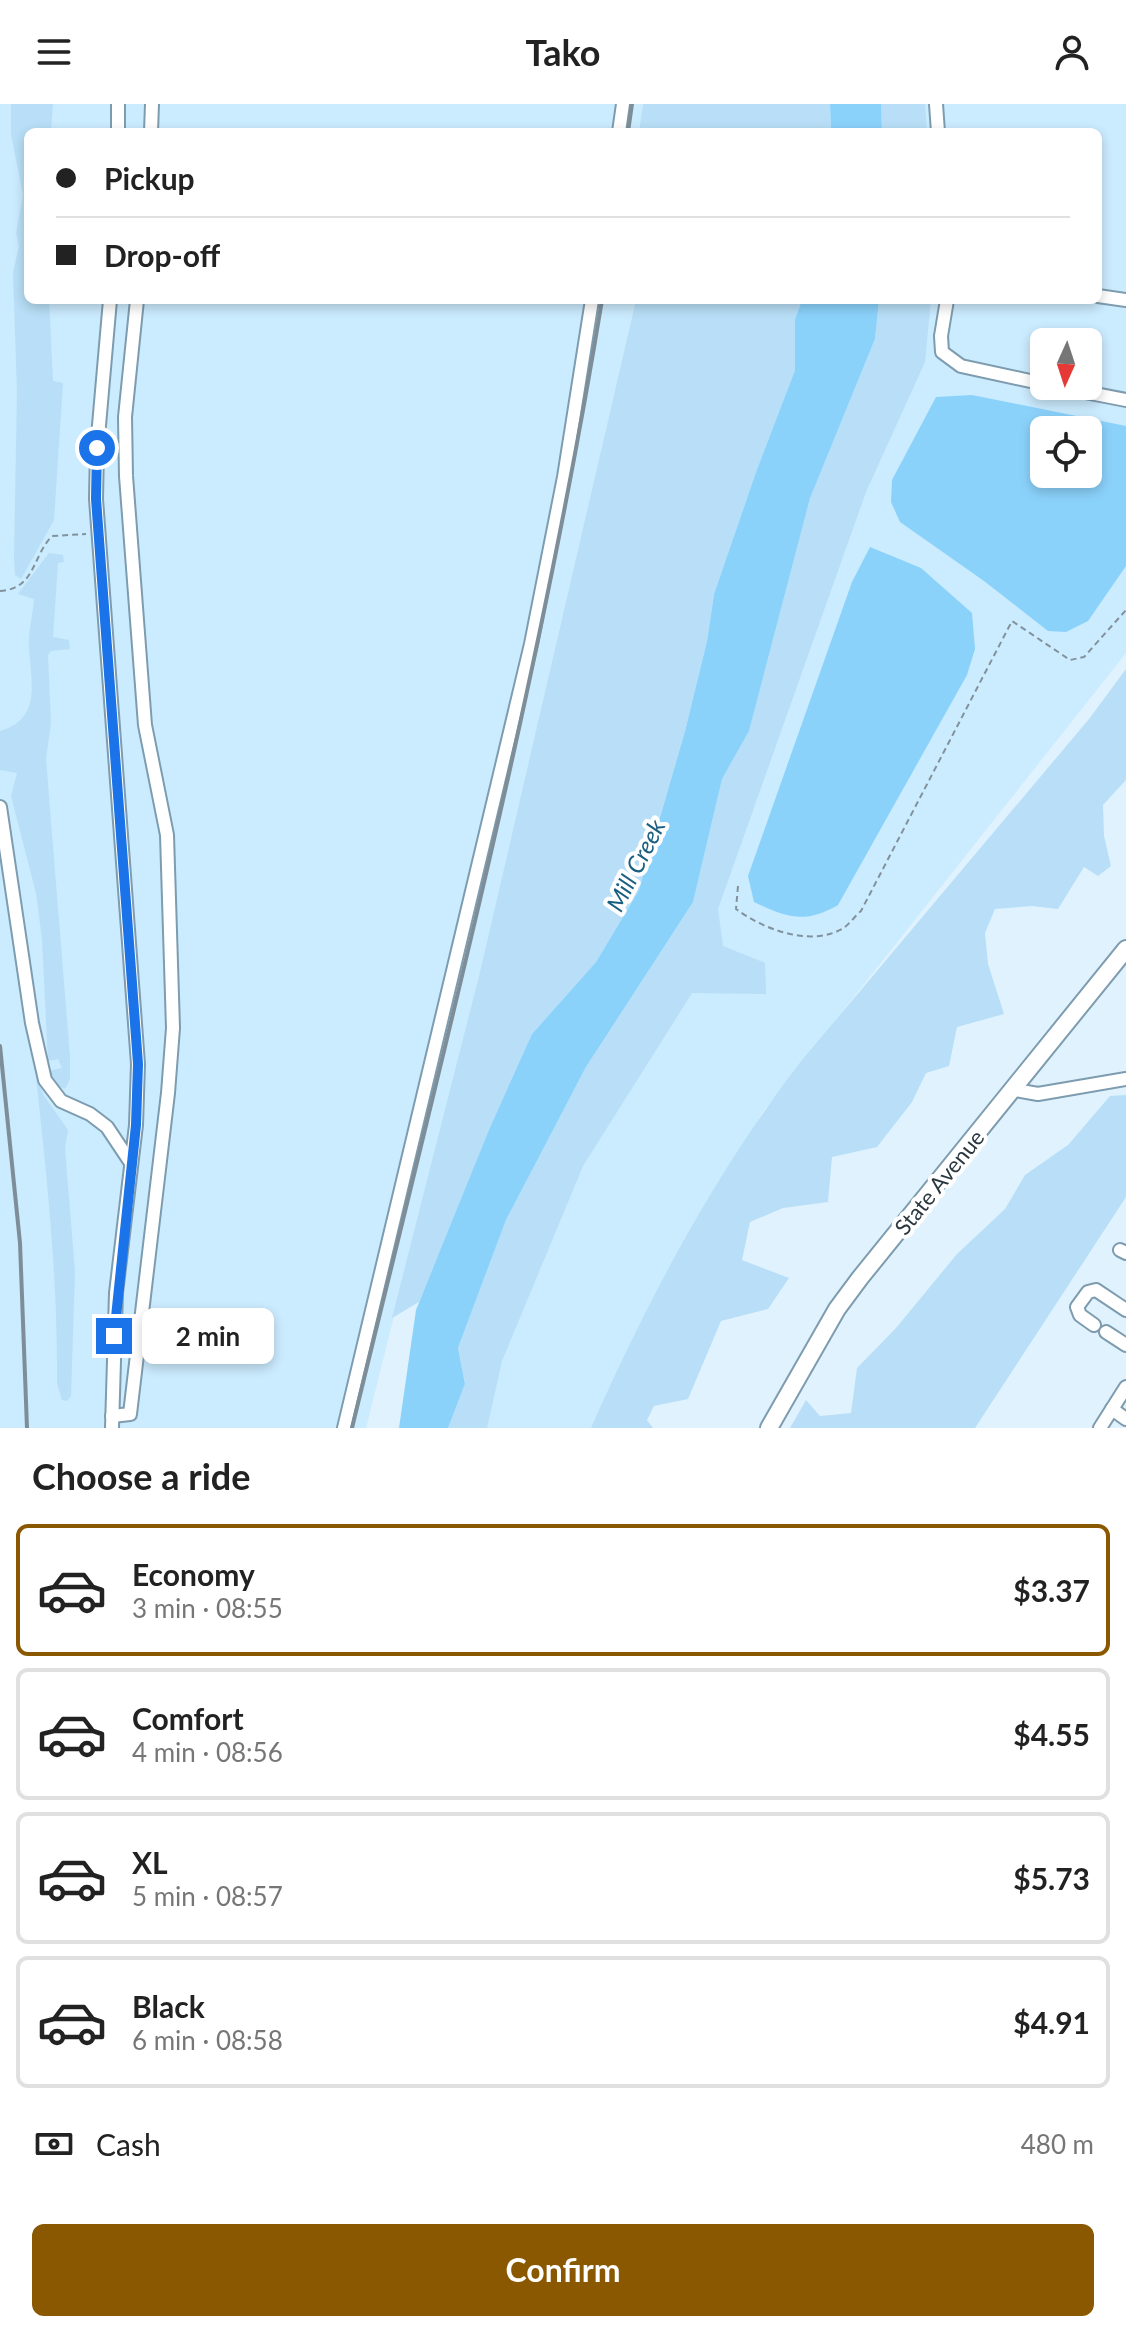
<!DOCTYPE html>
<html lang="en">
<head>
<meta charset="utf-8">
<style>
  body { margin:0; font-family:Lato,sans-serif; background:#f2f2f2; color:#222; height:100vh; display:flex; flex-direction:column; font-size:30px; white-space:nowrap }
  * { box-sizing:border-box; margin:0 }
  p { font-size:26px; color:#767676 }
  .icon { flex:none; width:44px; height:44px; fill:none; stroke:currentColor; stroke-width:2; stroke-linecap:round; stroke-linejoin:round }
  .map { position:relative; height:1324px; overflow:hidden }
  .drawer { display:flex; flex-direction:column; background:#fff; flex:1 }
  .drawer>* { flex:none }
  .top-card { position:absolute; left:24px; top:24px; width:1078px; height:176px; border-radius:12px; box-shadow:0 4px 12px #0003; display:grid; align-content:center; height:176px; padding:0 32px; background:#fff }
  .needle { width:52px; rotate:183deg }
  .fabs { position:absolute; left:1030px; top:224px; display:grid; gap:16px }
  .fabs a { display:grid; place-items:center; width:72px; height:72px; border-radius:12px; background:#fff; box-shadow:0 4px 12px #0003; font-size:40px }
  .end { position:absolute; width:36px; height:36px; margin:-18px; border:10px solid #1a73e8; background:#fff; box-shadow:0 0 0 4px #fff }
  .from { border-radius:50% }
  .bubble { position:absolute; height:56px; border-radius:12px; background:#fff; box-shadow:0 4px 12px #0003; font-size:26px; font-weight:700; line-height:56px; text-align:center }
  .top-card b { display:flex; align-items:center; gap:28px; height:76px; font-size:30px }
  .top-card b+b { border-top:2px solid #e0e0e0 }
  .top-card i { width:20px; height:20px; background:#222 }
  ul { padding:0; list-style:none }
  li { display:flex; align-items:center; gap:24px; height:132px; margin:0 16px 12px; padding:0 16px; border:4px solid #e0e0e0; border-radius:12px }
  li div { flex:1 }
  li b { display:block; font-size:30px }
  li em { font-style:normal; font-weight:700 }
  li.active { border-color:#895800 }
  li>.icon { width:72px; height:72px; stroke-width:1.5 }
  h2 { padding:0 32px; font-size:36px; line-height:96px }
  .pay { display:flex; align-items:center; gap:20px; height:88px; padding:0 32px; font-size:30px }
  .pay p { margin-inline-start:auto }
  .primary-button { display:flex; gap:16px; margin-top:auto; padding:16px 32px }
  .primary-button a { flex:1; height:92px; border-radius:12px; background:#895800; color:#fff; font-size:32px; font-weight:700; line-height:92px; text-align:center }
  header { display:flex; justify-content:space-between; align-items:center; height:104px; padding:0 32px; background:#fff; font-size:36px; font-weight:700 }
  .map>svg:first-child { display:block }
  .built { fill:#cbebfe; fill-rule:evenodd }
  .green { fill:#b8dff7 }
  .water { fill:#8bd2fb; fill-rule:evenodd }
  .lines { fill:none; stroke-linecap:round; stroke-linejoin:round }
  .minor-casing { stroke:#7e9caf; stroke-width:16 }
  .major-casing { stroke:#7e9caf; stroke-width:20 }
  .path { stroke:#82929c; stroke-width:2; stroke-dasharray:6 4; stroke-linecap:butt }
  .minor { stroke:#fff; stroke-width:12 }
  .major { stroke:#fff; stroke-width:16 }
  .rail { stroke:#7e8e98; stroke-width:4 }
  .route { stroke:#1a73e8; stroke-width:10 }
  .labels { text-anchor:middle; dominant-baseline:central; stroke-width:8; stroke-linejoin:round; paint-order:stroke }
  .street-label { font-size:22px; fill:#2a373f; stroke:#fff }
  .water-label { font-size:24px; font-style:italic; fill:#195f81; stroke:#fff }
</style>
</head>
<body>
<header><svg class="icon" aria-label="menu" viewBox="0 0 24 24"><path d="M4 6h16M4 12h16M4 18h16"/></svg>Tako<svg class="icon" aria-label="person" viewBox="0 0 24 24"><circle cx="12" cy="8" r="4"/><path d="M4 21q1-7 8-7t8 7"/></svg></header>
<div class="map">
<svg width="1126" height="1324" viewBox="0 0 1126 1324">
  <rect width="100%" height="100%" fill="#dff2fe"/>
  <g class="built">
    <path d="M0 0H643L639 28H28V196H636L479 872 366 1324H0Z"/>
    <path d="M881 0H1126V549L762 1009 624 1253 591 1324H448L875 235 879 196H1098V28H882ZM1044 238H1088V282H1044ZM1044 326H1088V370H1044Z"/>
  </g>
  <g class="green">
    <path d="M11 0H53L51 28H28V196H49L53 277 63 279 54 416 21 475 15 471 14 453 17 288 13 169 19 142 16 129 23 91 11 30Z"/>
    <path d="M643 0H830L831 28H639Z"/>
    <path d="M881 0H925L927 28H882Z"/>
    <path d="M636 196H802L795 215V266L756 368 714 490 707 537 685 627 639 786 596 858 532 930 419 1198 392 1214 479 872Z"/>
    <path d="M879 196H931L925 258 866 388 718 805 723 842 765 859 766 890 692 889 583 1062 502 1257 487 1324H448L465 1280 458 1244 506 1116 586 963 693 798 722 675 749 627 810 393 875 235Z"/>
    <path d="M49 449 63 451 64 458 58 459 53 533 69 536 70 545 51 547 48 551 51 619 46 655 70 953V975L65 985 56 981 48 967 62 964 58 955 48 957 42 835 36 789 11 692 17 669 0 666V627C42 615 31 579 29 544 28 527 33 512 34 495L18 490Z"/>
    <path d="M1126 565V676L1103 701 1104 732 1111 762 1098 772 1084 763 1058 805 1032 802 995 805 985 829 988 860 1004 910 957 923 949 962 926 969 912 998 877 1043 832 1053 828 1098 783 1104 750 1118 742 1156 789 1174 768 1205 721 1217 688 1295 654 1302 647 1316 653 1324H591C648 1195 716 1067 802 956L1089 615Z"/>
    <path d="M36 973 44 992 68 1026 65 1044 75 1168 71 1292 67 1297 62 1296 57 1279C58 1176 47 1074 36 973Z"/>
    <path d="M1126 991V1093L975 1324H790L806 1296 820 1312 851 1309 857 1264 896 1224 957 1150 1005 1105 1025 1071 1068 1041 1110 992Z"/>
  </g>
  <g class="water">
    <path d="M830 0H881L882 28H831Z"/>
    <path d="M802 196H879L875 235 810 394 749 627 722 675 693 798 586 963 506 1116 458 1244 465 1280 448 1324H399L416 1206 489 1026 532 930 596 858 639 786 685 627 707 537 714 490 756 368 795 266V215Z"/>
    <path d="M972 291 1126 322V462L1088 517 1066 528 1048 527 984 477 900 418 891 398 892 376 936 293ZM1088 326V370H1044V326Z"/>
    <path d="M870 443 921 464 972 509 975 545 967 571 838 801C805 820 787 814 754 798L748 772 852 478Z"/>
  </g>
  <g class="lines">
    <defs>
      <g id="minor">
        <path d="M936 0 938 28"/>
        <path d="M118 28V0"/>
        <path d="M151 28 152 0"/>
        <path d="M619 28 623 0"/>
        <path d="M1098 192 1126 196"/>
        <path d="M110 196 97 344 96 395 138 960 136 1021 116 1189 112 1324"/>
        <path d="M947 196 941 232 942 248 961 262 1044 280"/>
        <path d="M1054 282 1126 296"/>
        <path d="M0 703 32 919 45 976 61 997 90 1010 107 1023 131 1059"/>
        <path d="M1015 986 1038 990 1126 975"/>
        <path d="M1120 1146 1126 1149"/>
        <path d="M1094 1221 1080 1211 1077 1203 1088 1188 1096 1186 1126 1206"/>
        <path d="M1106 1228 1126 1241"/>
        <path d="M1112 1305 1126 1315"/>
        <path d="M112 1312 130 1310 168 989 173 924 167 731 145 621 126 372 125 313 137 196"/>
        <path d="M344 1324 531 540 564 373 592 196"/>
        <path d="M1100 1324 1126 1283"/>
      </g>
      <path id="major" d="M769 1324 837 1205 860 1174 1126 845"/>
    </defs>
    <use href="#minor" class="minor-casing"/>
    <use href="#major" class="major-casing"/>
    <g class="path">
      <path d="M0 487C35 485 32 453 52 432L86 430"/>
      <path d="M738 782 736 805C763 825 809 843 842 825 849 821 855 812 861 807L1012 517 1070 556 1084 553 1126 506"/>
    </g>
    <use href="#minor" class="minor"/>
    <use href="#major" class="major"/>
    <g class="rail">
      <path d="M628 28 632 0"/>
      <path d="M0 942 20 1139 27 1324"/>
      <path d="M352 1324C443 950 540 576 602 196"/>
    </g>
  </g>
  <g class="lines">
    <path class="route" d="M97 344 96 395 138 960 136 1021 114 1232"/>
  </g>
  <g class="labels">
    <g class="street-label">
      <text transform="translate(939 1078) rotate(-51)">State Avenue</text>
    </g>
    <g class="water-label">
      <text transform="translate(635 761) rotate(-63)">Mill Creek</text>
    </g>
  </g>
</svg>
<div class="fabs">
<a><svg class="needle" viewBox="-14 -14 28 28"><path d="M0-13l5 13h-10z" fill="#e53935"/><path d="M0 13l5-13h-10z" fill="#767676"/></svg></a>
<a><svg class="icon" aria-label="locate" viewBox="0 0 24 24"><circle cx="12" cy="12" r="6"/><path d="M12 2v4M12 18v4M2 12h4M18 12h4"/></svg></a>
</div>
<i class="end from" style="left:97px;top:344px"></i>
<i class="end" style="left:114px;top:1232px"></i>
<div class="bubble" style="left:142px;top:1204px;width:132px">2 min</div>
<div class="top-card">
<b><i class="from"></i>Pickup</b>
<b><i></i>Drop-off</b>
</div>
</div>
<section class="drawer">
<h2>Choose a ride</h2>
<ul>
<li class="active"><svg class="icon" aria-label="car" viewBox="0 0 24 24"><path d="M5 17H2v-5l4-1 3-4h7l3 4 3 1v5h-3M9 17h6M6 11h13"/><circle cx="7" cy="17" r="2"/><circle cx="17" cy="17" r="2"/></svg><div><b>Economy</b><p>3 min · 08:55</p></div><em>$3.37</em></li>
<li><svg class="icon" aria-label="car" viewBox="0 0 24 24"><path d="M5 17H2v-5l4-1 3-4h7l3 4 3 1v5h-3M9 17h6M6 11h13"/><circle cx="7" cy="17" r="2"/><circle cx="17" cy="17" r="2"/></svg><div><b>Comfort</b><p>4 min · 08:56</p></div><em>$4.55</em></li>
<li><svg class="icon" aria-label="car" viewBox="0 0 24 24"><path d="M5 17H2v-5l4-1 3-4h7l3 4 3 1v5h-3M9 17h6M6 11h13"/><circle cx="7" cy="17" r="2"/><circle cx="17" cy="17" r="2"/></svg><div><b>XL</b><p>5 min · 08:57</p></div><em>$5.73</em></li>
<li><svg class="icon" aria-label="car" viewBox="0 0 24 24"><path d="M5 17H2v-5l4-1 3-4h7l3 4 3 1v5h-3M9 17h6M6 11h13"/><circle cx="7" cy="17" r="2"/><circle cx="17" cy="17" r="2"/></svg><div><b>Black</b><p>6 min · 08:58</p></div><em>$4.91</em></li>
</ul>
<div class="pay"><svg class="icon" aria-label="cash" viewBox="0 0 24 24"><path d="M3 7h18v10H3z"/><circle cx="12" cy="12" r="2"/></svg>Cash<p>480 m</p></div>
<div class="primary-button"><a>Confirm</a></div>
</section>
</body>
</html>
